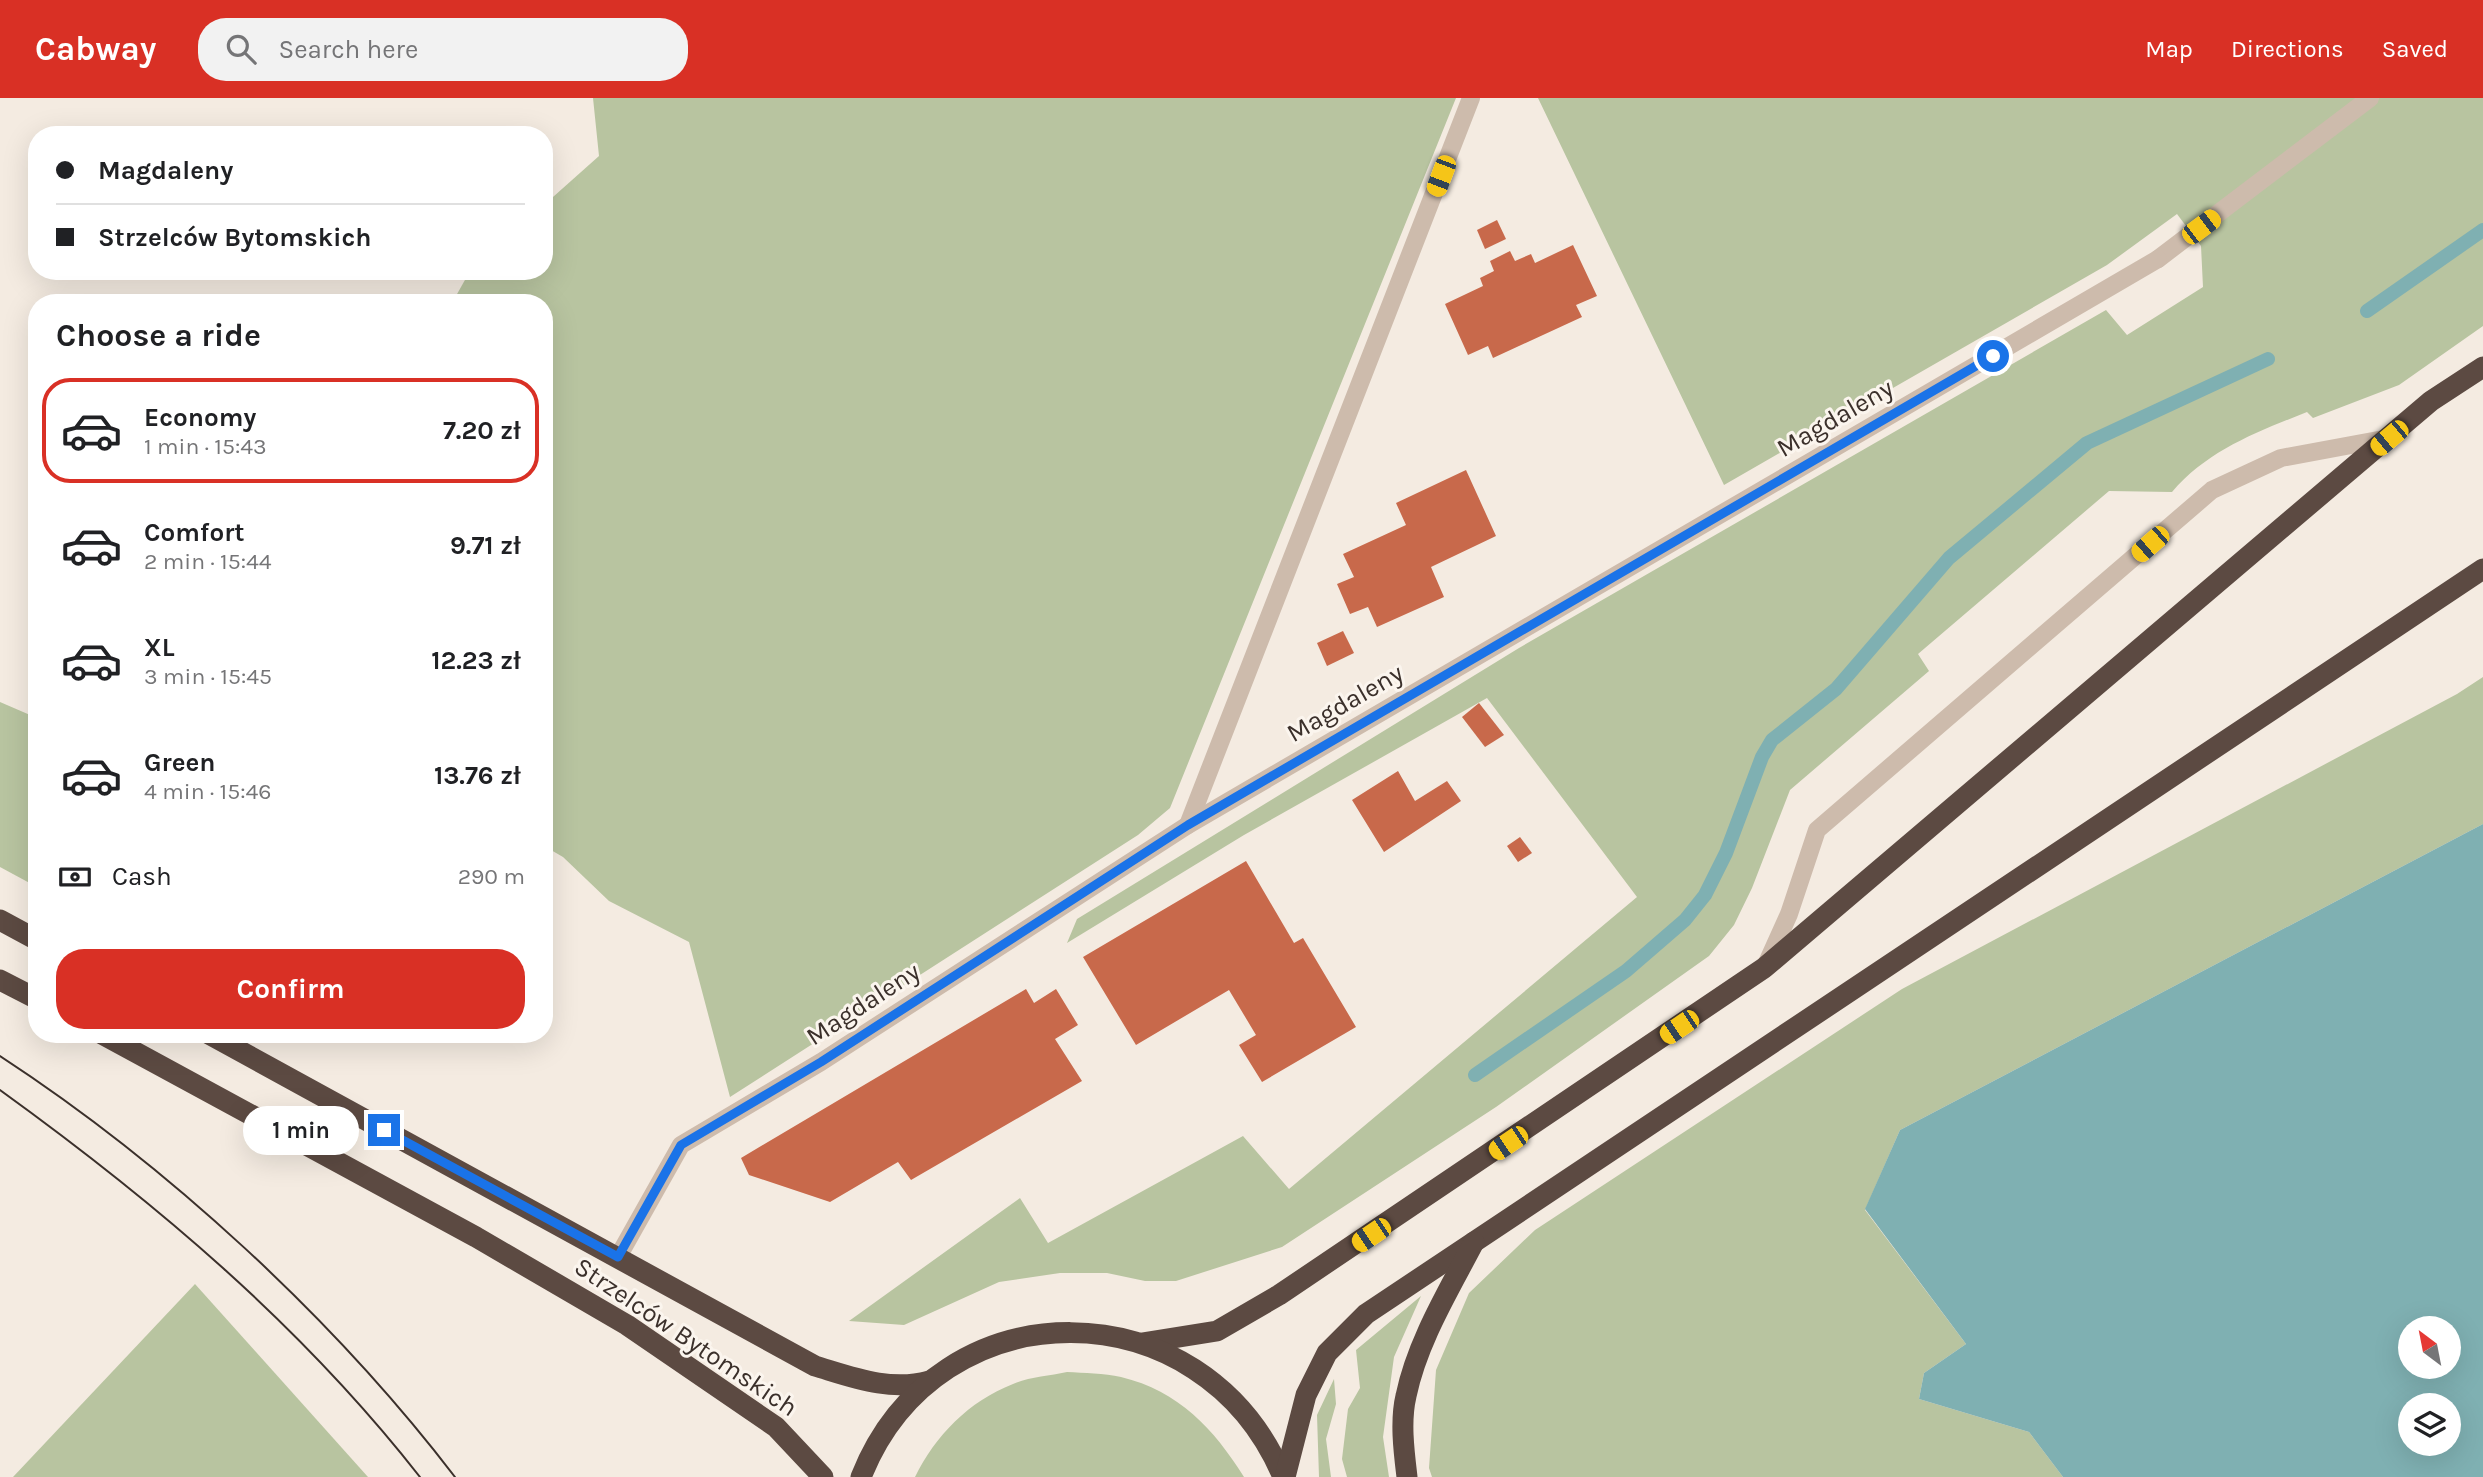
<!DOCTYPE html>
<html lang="en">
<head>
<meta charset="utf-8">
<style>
  body { margin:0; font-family:Karla,sans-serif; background:#f2f2f2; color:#202124; height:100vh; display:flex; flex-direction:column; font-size:26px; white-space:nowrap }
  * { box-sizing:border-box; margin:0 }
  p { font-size:23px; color:#757577 }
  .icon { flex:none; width:38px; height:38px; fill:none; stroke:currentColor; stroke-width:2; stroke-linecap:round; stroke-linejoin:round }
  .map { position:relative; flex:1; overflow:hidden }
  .drawer { position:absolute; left:28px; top:196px; width:525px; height:749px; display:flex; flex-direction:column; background:#fff; border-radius:28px; box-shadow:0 7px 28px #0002 }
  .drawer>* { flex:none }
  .top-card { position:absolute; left:28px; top:28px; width:525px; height:154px; border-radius:28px; box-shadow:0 7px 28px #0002; display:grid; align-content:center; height:154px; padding:0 28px; background:#fff }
  .needle { width:46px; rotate:328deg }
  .buttons { position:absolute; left:2398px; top:1218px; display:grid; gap:14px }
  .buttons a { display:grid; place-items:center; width:63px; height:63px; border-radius:50%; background:#fff; box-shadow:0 7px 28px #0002; font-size:35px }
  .end { position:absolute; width:32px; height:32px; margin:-16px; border:9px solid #1a73e8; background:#fff; box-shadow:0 0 0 4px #fff }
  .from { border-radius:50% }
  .bubble { position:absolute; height:49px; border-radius:24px; background:#fff; box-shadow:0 7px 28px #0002; font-size:23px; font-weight:700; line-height:49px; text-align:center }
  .car { position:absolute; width:21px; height:42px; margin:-21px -10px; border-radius:9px; box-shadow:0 0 5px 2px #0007; background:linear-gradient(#f5c518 24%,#345 0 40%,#f5c518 0 76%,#345 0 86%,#f5c518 0) }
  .top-card b { display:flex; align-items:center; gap:24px; height:66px; font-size:26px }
  .top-card b+b { border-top:2px solid #e0e0e0 }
  .top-card i { width:18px; height:18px; background:#202124 }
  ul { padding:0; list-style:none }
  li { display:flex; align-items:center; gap:21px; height:105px; margin:0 14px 10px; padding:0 14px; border:4px solid transparent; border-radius:28px }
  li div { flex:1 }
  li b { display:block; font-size:26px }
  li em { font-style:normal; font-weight:700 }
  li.current { border-color:#d93025 }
  li>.icon { width:63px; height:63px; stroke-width:1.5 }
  h2 { padding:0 28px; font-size:32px; line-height:84px }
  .pay { display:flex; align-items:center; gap:18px; height:77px; padding:0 28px; font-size:26px }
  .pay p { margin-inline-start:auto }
  .primary-button { display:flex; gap:14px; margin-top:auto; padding:14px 28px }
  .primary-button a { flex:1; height:80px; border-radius:28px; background:#d93025; color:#fff; font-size:28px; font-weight:700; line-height:80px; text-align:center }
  header { display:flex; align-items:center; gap:42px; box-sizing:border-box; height:98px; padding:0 35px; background:#d93025; color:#fff }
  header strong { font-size:33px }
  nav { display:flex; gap:38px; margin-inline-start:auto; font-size:24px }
  .search { width:490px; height:63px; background:#f2f2f2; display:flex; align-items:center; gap:18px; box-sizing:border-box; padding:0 24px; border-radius:28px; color:#757577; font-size:26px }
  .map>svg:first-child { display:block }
  .green { fill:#b8c4a0 }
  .water { fill:#7fb0b2; fill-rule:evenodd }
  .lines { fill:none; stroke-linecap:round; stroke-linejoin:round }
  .stream { stroke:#7fb0b2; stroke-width:14 }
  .building { fill:#c8694b }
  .lane { stroke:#cdbbac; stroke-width:18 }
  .street { stroke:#cdbbac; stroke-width:18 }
  .highway { stroke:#5c4a42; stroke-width:21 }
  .tram { stroke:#3b302b; stroke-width:2 }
  .route { stroke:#1a73e8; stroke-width:9 }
  .labels { text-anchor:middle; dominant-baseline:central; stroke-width:6; stroke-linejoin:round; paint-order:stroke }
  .street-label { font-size:26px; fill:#3b302b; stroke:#fbf5ee }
</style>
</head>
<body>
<header>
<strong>Cabway</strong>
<div class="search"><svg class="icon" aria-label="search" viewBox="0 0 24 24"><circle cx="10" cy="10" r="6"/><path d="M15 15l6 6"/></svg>Search here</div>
<nav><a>Map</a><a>Directions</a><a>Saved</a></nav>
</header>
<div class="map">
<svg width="2483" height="1379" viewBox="0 0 2483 1379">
  <rect width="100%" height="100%" fill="#f4ebe1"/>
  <g class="green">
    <path d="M593 0H1456L1170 710 1138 737 730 999 689 844 609 803 563 759 544 748V205H452L470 173H544V107L599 58Z"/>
    <path d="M1538 0H2483V228L2399 287 2313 320 2307 314C2257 334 2208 352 2172 394L2109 393 1918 556 1929 573 1790 692 1752 790 1734 827 1709 858 1496 1009 1282 1149 1176 1183H1145L1107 1175H1060L999 1184 904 1227 849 1223 1020 1100 1048 1145 1243 1038 1289 1091 1637 799 1487 600 1244 737 1067 845 1077 821 1519 550 2106 212 2127 237 2203 189 2201 148 2177 116 2107 167 1724 387Z"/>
    <path d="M2483 579V726L1900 1032 1865 1112 1966 1246 1924 1275 1919 1301 2029 1334 2063 1379H1432L1429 1370 1436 1272 1469 1195 1535 1132 1902 891 2457 596Z"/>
    <path d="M0 604 37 620V789L0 769Z"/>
    <path d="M195 1186 368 1379H13Z"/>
    <path d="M1421 1198 1394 1259 1383 1339 1389 1379H1347L1342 1361 1348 1311 1360 1290 1356 1252Z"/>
    <path d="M1067 1274C1084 1275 1104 1275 1121 1279 1179 1293 1214 1331 1244 1379H915C935 1338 969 1303 1013 1286 1029 1279 1049 1278 1067 1274Z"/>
    <path d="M1334 1281 1336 1306 1326 1341 1331 1379H1319L1317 1317Z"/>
  </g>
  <path class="water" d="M2483 726V1379H2063L2029 1334 1919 1301 1924 1275 1966 1246 1865 1111 1900 1032ZM2410 1230H2448V1269H2410ZM2410 1307H2448V1346H2410Z"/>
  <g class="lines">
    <g class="stream">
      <path d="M2367 213 2483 132"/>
      <path d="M1475 977 1626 873 1685 822 1705 797 1726 755 1762 659 1772 642 1836 591 1949 460 2087 345 2268 261"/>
    </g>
  </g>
  <g class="building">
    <path d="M1497 122 1506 141 1485 151 1477 132Z"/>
    <path d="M1573 147 1597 198 1576 207 1582 219 1493 260 1488 248 1468 257 1445 206 1483 188 1480 180 1494 173 1490 163 1510 153 1515 163 1531 156 1535 165Z"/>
    <path d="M1466 372 1496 438 1431 469 1444 499 1377 529 1368 509 1350 516 1337 486 1354 479 1343 456 1406 427 1396 405Z"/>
    <path d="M1343 533 1354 555 1327 568 1317 545Z"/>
    <path d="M1479 605 1504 637 1485 649 1462 619Z"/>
    <path d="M1398 673 1415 703 1447 683 1461 703 1384 754 1352 702Z"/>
    <path d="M1520 739 1532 755 1518 764 1507 748Z"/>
    <path d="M1246 763 1294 845 1303 840 1356 929 1262 984 1239 947 1256 937 1229 892 1136 947 1083 859Z"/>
    <path d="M1026 891 1034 905 1056 891 1078 927 1055 941 1082 983 911 1082 898 1064 830 1104 749 1077 741 1060Z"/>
  </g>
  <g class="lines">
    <g class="lane">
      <path d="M2158 161 2370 0"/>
      <path d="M1188 727 1471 0"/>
      <path d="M1766 867 1789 816 1817 732 2212 392 2281 360 2389 340"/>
    </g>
    <path class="street" d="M618 1159 681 1047 821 964 1188 727 2158 161"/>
    <g class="highway">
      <path d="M0 822 37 842"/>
      <path d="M0 882 37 901"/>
      <path d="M102 936 476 1139 627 1227 776 1329 823 1379"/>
      <path d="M209 936 815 1268C852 1279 890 1294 929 1283"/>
      <path d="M1142 1245 1217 1233 1279 1197 1764 870 2431 303 2483 269"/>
      <path d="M861 1379C938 1185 1203 1188 1283 1379"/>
      <path d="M1285 1379 1306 1297 1327 1255 1366 1216 2483 471"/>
      <path d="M1407 1379C1404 1354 1400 1323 1406 1298 1417 1244 1449 1192 1474 1144"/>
    </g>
    <g class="tram">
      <path d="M0 958C167 1067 334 1221 455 1379"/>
      <path d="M0 992C155 1104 301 1227 420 1379"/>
    </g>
  </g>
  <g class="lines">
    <path class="route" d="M384 1032 618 1159 681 1047 821 964 1188 727 1993 258"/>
  </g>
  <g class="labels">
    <g class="street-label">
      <text transform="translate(1835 320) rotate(-30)">Magdaleny</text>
      <text transform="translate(1345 605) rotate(-30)">Magdaleny</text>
      <text transform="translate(863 906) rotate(-33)">Magdaleny</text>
      <text transform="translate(686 1239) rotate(34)">Strzelców Bytomskich</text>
    </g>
  </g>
</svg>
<div class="buttons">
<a><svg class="needle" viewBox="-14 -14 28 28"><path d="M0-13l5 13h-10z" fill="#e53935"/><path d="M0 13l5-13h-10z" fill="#757577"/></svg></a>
<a><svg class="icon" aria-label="layers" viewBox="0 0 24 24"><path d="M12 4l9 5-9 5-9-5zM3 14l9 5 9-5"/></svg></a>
</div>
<i class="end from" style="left:1993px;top:258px"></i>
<i class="end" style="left:384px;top:1032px"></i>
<div class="bubble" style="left:243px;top:1008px;width:116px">1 min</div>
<i class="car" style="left:1441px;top:78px;rotate:201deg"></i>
<i class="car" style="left:2201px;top:129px;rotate:53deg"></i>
<i class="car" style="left:2389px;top:340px;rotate:230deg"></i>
<i class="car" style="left:2150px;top:446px;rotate:229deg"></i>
<i class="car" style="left:1679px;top:929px;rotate:236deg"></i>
<i class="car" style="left:1508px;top:1045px;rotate:236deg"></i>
<i class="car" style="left:1371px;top:1137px;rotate:236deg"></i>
<div class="top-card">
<b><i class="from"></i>Magdaleny</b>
<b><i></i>Strzelców Bytomskich</b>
</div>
<section class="drawer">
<h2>Choose a ride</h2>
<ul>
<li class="current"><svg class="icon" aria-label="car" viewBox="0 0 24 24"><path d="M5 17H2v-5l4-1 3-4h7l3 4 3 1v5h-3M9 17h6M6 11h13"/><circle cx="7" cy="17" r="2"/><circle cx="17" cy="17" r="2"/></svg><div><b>Economy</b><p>1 min · 15:43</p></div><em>7.20 zł</em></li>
<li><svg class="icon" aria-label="car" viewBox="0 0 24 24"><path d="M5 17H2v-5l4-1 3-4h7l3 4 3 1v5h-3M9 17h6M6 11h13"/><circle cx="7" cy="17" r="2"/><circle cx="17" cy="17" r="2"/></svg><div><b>Comfort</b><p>2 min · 15:44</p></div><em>9.71 zł</em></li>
<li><svg class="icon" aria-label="car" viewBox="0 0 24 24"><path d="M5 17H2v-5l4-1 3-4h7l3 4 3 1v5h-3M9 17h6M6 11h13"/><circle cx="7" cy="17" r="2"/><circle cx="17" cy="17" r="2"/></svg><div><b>XL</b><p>3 min · 15:45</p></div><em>12.23 zł</em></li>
<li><svg class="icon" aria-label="car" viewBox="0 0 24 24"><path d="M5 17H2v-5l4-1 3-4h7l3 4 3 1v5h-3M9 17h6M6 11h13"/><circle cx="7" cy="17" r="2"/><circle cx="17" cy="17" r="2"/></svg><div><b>Green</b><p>4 min · 15:46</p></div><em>13.76 zł</em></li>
</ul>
<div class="pay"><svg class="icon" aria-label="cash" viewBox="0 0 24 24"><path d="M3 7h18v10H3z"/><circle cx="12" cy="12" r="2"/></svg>Cash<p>290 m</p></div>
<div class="primary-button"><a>Confirm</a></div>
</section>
</div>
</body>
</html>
